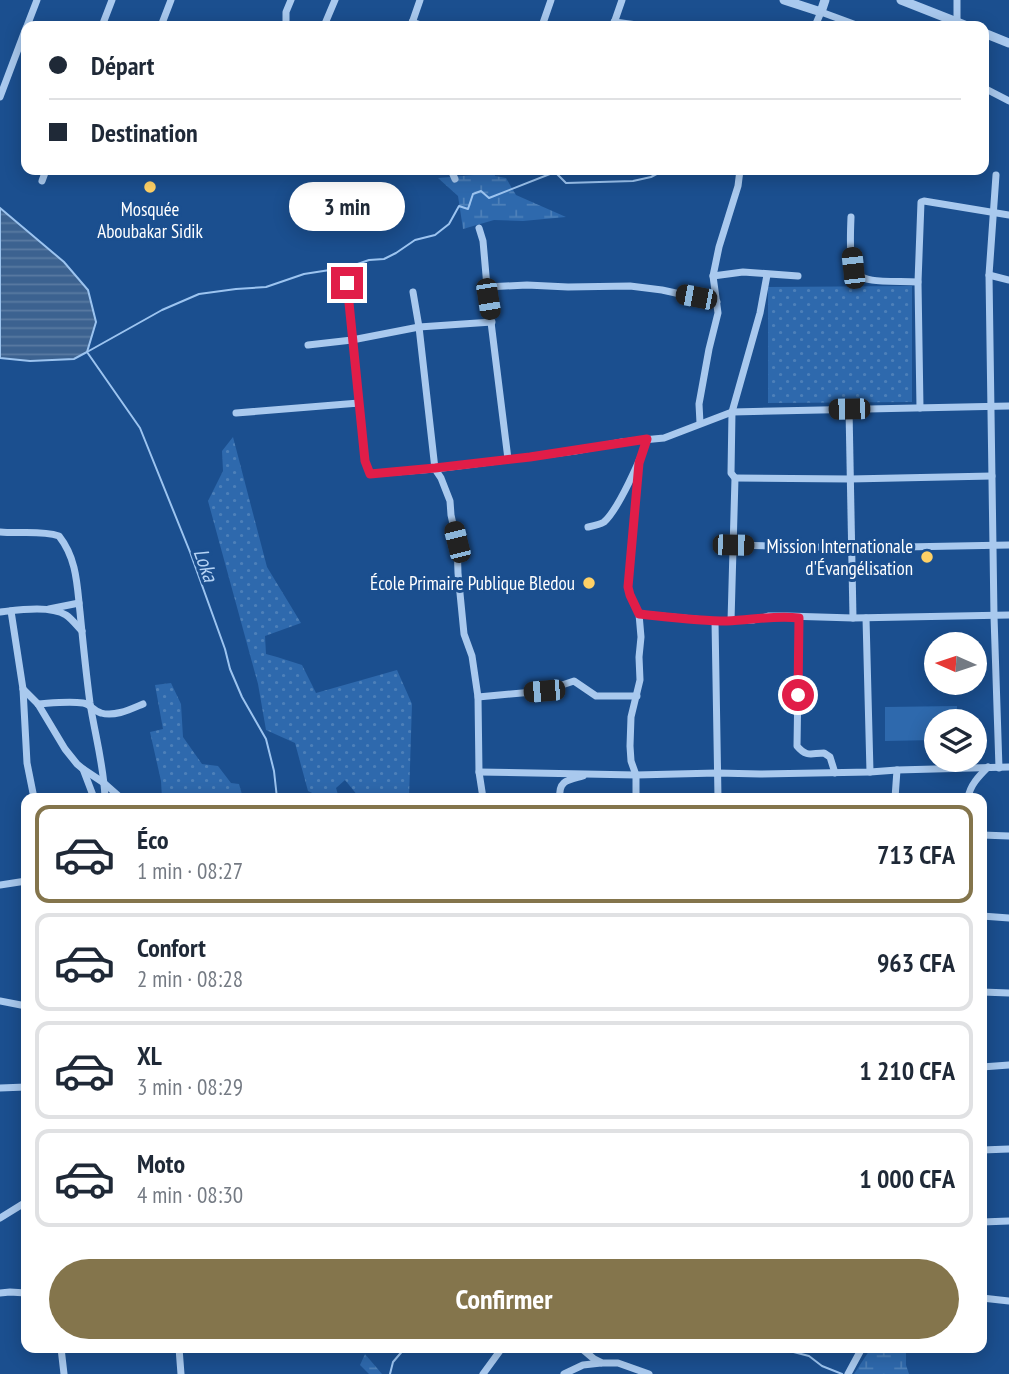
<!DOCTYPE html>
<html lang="fr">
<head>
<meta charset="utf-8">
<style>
  body { margin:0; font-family:"PT Sans Narrow",sans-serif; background:#f6f6f7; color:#1f2937; height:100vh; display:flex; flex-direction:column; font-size:26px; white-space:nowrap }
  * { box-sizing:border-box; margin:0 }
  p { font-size:23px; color:#747a83 }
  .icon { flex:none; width:38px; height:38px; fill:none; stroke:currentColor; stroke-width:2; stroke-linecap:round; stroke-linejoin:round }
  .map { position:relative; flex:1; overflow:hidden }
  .side { position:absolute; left:21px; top:793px; width:966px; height:560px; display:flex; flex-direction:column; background:#fff; border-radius:14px; box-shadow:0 4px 18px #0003 }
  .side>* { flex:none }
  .top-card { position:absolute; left:21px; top:21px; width:968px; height:154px; border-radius:14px; box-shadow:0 4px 18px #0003; display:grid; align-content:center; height:154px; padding:0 28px; background:#fff }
  .needle { width:46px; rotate:273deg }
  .buttons { position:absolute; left:924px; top:632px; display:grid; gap:14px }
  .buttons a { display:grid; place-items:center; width:63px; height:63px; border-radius:50%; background:#fff; box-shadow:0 4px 18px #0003; font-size:35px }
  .end { position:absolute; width:32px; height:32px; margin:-16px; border:9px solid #e11d48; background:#fff; box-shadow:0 0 0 4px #fff }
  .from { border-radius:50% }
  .bubble { position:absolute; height:49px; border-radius:24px; background:#fff; box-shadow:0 4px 18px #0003; font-size:23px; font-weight:700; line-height:49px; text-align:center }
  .car { position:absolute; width:21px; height:42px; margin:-21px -10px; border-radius:9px; box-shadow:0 0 5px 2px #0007; background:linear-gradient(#222 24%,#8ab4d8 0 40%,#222 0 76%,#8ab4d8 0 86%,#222 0) }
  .top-card b { display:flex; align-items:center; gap:24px; height:66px; font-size:26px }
  .top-card b+b { border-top:2px solid #e0e1e3 }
  .top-card i { width:18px; height:18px; background:#1f2937 }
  ul { padding:12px 0 0; list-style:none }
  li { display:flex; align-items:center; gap:21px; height:98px; margin:0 14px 10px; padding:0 14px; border:4px solid #e0e1e3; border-radius:14px }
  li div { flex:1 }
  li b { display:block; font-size:26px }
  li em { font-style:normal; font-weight:700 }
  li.on { border-color:#84754c }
  li>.icon { width:63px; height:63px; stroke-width:1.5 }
  .primary-button { display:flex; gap:14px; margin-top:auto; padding:14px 28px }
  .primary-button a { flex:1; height:80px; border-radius:42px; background:#84754c; color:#fff; font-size:28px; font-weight:700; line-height:80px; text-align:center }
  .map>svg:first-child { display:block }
  .grass { fill:url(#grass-dots) }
  .wetland { fill:url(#wetland-marsh) }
  .pitch { fill:#2e69ad }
  .water { fill:url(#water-rules); stroke:#9cc4f0; stroke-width:2 }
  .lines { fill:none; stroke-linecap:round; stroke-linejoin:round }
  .stream { stroke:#9cc4f0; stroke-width:2 }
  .minor { stroke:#a9c9ee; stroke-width:7 }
  .tertiary { stroke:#a9c9ee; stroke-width:9 }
  .route { stroke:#e11d48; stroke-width:9 }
  .poi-dot { fill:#ffd166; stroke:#1b4f8f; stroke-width:2.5 }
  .labels { text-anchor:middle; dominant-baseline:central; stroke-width:6; stroke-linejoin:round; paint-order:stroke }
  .poi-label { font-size:19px; fill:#fff; stroke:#1b4f8f; text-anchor:end }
  .water-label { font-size:21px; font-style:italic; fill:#b5d3f5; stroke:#1b4f8f }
</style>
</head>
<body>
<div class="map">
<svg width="1009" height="1374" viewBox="0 0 1009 1374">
  <defs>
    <pattern id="grass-dots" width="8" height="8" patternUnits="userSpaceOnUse" patternTransform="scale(1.75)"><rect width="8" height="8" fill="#2e69ad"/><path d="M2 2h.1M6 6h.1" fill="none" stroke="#4d80b9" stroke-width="1.8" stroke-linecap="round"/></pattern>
    <pattern id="wetland-marsh" width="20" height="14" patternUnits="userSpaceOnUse" patternTransform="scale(1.75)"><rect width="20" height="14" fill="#2e69ad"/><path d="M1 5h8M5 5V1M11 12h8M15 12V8" fill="none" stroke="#4d80b9"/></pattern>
    <pattern id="water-rules" width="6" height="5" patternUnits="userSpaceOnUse" patternTransform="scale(1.75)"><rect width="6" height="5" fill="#3c6290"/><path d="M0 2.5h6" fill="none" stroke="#597aa1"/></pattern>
  </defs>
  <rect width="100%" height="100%" fill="#1b4f8f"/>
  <g class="grass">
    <path d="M912 286V402L768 403V287Z"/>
    <path d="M233 437 267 567 301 623 265 636 266 654 277 657 302 665 316 693 397 670 412 704 409 798H365L358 796 345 780 336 788 339 798H323L308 791 295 743 266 730 258 684 208 501 223 471 222 451Z"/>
    <path d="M171 683 181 704 183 737 202 764 218 766 231 783 239 784 243 798H162L161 781 150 732 163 729 155 685Z"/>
  </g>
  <g class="wetland">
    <path d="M487 170H494L495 176 506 178 516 195 566 217 523 221 494 220 463 229 458 196 438 178 474 175Z"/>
    <path d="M871 1348H906V1365L909 1374H854Z"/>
    <path d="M365 1354 382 1374H369L360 1365Z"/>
  </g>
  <path class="pitch" d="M957 706V721H936V740L885 741V707Z"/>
  <path class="water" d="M0 208 64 262 88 290 96 322 87 352 74 359 30 361 0 358Z"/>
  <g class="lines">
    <g class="stream">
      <path d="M277 798 274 771 266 739 242 697 230 669 225 649 190 552 140 428 87 352 162 310 199 294 236 289 266 287 304 274 349 267 369 260 384 259 396 253 415 240 435 235 449 224 459 206 468 209 473 194 481 191 489 198 555 172 566 183 633 181 651 177 664 170"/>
      <path d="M778 1348 809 1356 822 1366 842 1374"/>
      <path d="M390 1374 393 1362 405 1348"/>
    </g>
    <g class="minor">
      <path d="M957 0V22"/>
      <path d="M412 22 424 26"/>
      <path d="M614 22 645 26"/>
      <path d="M27 26 37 0"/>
      <path d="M102 26 112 0"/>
      <path d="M161 26 171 0"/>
      <path d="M286 26V12L291 0"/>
      <path d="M324 26 335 0"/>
      <path d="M411 26 420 0"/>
      <path d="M542 26 551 0"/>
      <path d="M613 26 622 0"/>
      <path d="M815 26 821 12 859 26"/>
      <path d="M984 88 1009 101"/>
      <path d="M0 97 26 28"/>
      <path d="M451 170 455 179"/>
      <path d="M996 175 989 275 994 616 999 768"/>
      <path d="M42 181 46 170"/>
      <path d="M851 217C848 288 854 280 918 282"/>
      <path d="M479 228 483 241 488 298 508 459"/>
      <path d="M989 275 1009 280"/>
      <path d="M713 276 743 272 798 276"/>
      <path d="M347 283 365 461 370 474 435 469 575 451 622 442 664 438 732 412 1009 406"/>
      <path d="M487 287 527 285 568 287 630 286 662 290 717 302"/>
      <path d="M413 292 419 327 435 469 441 478 450 501 451 515 457 542 458 573 464 634 472 656 478 697 479 772 483 798"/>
      <path d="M308 345 352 340 419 327 492 322"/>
      <path d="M920 408 918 282 921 202 924 201 1009 215"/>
      <path d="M849 409 853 618"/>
      <path d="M236 413 359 403"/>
      <path d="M700 423 699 404 709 349 718 313 713 276 719 247 738 186 740 170"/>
      <path d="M735 478 850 479 992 476"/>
      <path d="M588 527C593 526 599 525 604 522 618 510 642 457 647 439"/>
      <path d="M0 532C19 534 41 530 59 536 77 559 77 585 80 612 83 643 86 673 90 703 95 735 104 766 105 798"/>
      <path d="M733 545 851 548 1009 545"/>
      <path d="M49 609 79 603"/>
      <path d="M11 611 23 689 27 763 34 798"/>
      <path d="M0 612C18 610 50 605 66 615 72 619 77 626 82 631"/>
      <path d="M639 614 715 621 753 620 769 616H787L853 618 1009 615"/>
      <path d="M799 618 797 746C807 758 812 753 824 753L830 757 835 773"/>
      <path d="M866 618 870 772"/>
      <path d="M715 621 718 798"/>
      <path d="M731 621 735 478 731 473 732 412 760 313 767 275"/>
      <path d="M23 689 38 704 65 749 77 764 83 769 94 798"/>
      <path d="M478 697 544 691 574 681 596 696H637"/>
      <path d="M38 704C53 703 68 701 83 703 91 704 93 711 101 713 115 717 131 709 143 704"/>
      <path d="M83 769 104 783 121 798"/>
      <path d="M479 772 636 775 717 773 760 774 870 772 897 770 1009 767"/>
      <path d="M560 798C558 780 569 780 583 776"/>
      <path d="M636 798V775L631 761 630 746 631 717 640 680 639 657 641 637 639 614 630 595 628 588 639 463"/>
      <path d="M895 798 897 770"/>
      <path d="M968 798C970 785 979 776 988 767"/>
      <path d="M982 835 1009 836"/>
      <path d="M0 885 26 881"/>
      <path d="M982 916 1009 918"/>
      <path d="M982 992 1009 993"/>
      <path d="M0 1001 26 1006"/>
      <path d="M982 1067 1009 1065"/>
      <path d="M0 1088 26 1087"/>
      <path d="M982 1150 1009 1149"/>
      <path d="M0 1218 26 1202"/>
      <path d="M982 1222 1009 1221"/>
      <path d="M0 1293 10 1292 26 1293"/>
      <path d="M982 1298 1009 1301"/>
      <path d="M61 1348 64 1374"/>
      <path d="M179 1348 181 1374"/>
      <path d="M581 1348 594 1359 602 1363H618L649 1374"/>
      <path d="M483 1374 502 1348"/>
      <path d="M564 1374 583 1365 601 1363"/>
      <path d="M848 1374 862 1348"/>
    </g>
    <g class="tertiary">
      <path d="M784 0 821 12 825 0"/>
      <path d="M901 0 967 26"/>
      <path d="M984 33 1009 43"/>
    </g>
  </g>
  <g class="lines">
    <path class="route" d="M347 283 365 461 370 474 435 468 530 457 647 439 639 463 628 587 630 595 639 614C668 617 698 621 727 621 752 620 775 615 799 618L798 695"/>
  </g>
  <g class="poi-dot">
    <circle cx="150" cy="187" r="7"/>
    <circle cx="927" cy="557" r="7"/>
    <circle cx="589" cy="583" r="7"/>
  </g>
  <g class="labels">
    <g class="poi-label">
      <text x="150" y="209" text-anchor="middle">Mosquée<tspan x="150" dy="22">Aboubakar Sidik</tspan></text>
      <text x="913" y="546">Mission Internationale<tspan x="913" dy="22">d'Évangélisation</tspan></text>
      <text x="575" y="583">École Primaire Publique Bledou</text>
    </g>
    <g class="water-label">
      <text transform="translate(206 565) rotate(70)">Loka</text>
    </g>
  </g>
</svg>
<div class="buttons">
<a><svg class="needle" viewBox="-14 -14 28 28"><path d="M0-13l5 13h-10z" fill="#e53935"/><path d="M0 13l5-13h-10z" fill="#747a83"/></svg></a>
<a><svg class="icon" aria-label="layers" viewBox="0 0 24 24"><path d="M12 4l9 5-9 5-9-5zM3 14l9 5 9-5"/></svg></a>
</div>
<i class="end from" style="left:798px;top:695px"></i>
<i class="end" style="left:347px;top:283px"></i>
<div class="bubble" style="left:289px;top:182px;width:116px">3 min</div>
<i class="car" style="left:853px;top:268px;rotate:354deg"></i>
<i class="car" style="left:696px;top:297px;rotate:281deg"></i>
<i class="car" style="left:488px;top:299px;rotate:171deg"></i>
<i class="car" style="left:849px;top:409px;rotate:269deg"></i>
<i class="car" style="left:457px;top:542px;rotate:346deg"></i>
<i class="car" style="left:733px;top:545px;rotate:91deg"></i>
<i class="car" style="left:544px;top:691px;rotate:265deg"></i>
<div class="top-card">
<b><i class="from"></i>Départ</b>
<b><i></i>Destination</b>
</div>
<section class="side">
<ul>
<li class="on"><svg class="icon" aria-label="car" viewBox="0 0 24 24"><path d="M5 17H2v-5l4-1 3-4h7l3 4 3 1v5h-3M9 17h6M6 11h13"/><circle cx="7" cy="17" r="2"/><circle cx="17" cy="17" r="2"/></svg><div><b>Éco</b><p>1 min · 08:27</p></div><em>713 CFA</em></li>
<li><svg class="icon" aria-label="car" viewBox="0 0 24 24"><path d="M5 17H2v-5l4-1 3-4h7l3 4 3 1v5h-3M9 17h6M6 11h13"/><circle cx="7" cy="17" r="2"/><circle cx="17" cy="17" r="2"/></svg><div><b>Confort</b><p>2 min · 08:28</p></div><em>963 CFA</em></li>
<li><svg class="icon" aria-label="car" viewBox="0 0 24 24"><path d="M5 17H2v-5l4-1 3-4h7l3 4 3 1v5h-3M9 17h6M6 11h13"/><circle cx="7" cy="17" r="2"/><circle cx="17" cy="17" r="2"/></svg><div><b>XL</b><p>3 min · 08:29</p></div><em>1 210 CFA</em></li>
<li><svg class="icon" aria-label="car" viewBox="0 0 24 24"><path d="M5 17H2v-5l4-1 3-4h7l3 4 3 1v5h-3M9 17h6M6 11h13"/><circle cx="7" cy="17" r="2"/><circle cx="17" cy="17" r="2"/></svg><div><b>Moto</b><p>4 min · 08:30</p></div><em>1 000 CFA</em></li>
</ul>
<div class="primary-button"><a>Confirmer</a></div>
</section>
</div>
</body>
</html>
